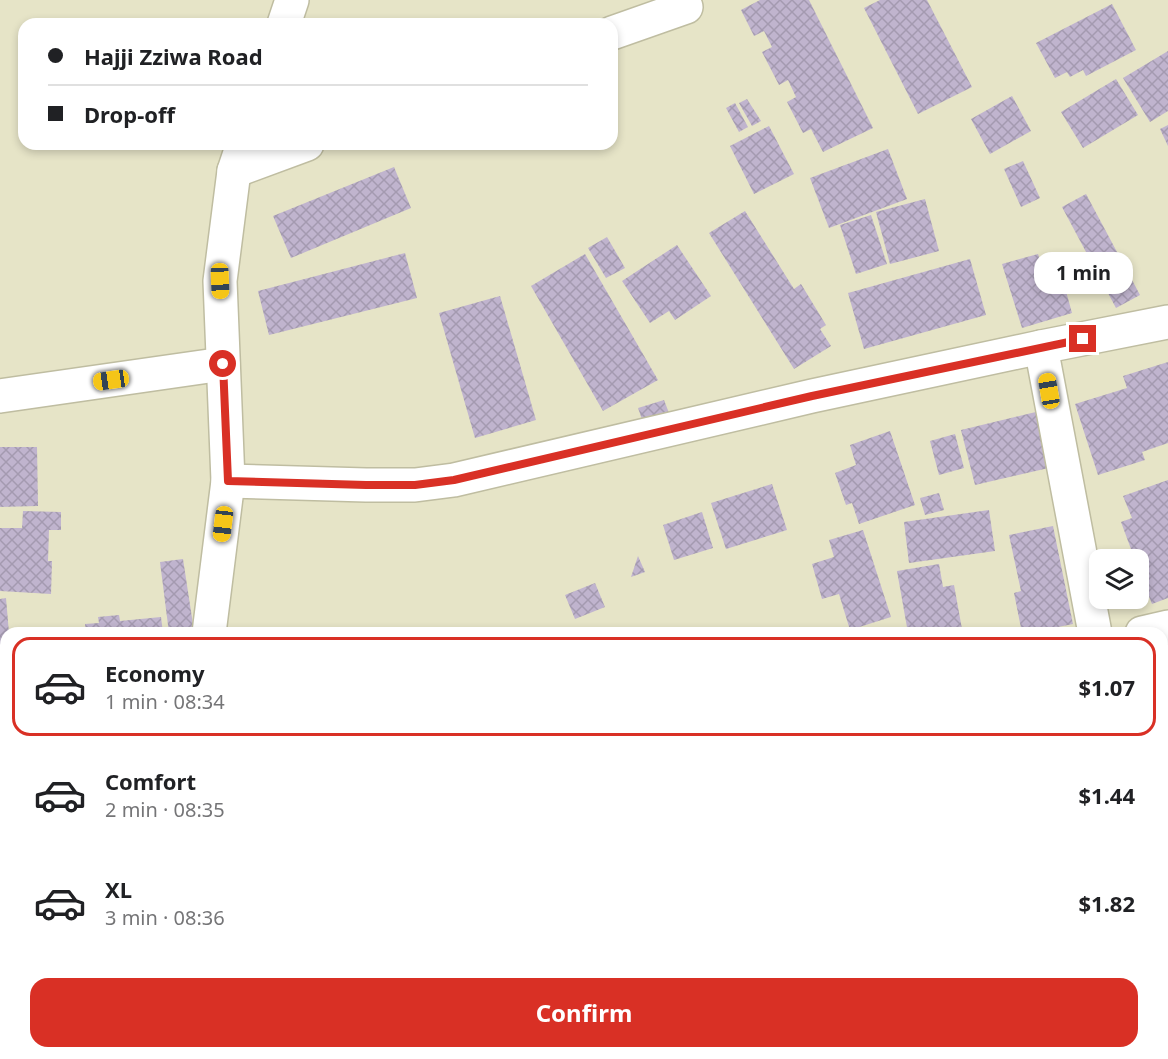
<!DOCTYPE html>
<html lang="en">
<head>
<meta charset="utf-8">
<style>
  body { margin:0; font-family:"Noto Sans",sans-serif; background:#f6f6f6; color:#202124; height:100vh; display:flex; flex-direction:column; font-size:22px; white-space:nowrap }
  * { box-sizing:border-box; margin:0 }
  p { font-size:20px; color:#757577 }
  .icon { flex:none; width:33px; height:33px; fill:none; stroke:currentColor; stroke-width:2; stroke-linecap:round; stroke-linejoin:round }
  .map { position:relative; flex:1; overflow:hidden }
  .side { position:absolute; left:0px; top:627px; width:1168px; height:432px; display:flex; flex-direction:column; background:#fff; border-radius:18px 18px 0 0; box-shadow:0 3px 9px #0003 }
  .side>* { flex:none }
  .banner { position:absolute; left:18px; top:18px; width:600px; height:132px; border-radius:18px; box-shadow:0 3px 9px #0003; display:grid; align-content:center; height:132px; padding:0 30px; background:#fff }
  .fabs { position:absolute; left:1089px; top:549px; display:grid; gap:12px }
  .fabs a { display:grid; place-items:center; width:60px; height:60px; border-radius:12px; background:#fff; box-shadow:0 3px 9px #0003; font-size:30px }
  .end { position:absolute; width:27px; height:27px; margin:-14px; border:8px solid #d93025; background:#fff; box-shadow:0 0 0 3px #fff }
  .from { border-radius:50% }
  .bubble { position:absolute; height:42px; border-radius:18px; background:#fff; box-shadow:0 3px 9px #0003; font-size:20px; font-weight:700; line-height:42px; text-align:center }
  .car { position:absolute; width:18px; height:36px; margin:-18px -9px; border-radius:8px; box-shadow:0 0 4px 2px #0007; background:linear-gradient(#f5c518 24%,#345 0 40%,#f5c518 0 76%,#345 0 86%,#f5c518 0) }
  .banner b { display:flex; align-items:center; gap:21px; height:57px; font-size:22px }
  .banner b+b { border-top:2px solid #e0e0e0 }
  .banner i { width:15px; height:15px; background:#202124 }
  ul { padding:10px 0 0; list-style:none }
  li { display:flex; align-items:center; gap:18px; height:99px; margin:0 12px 9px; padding:0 18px; border:3px solid transparent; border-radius:18px }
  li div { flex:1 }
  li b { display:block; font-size:22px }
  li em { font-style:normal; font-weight:700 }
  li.current { border-color:#d93025 }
  li>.icon { width:54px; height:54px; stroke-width:1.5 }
  .cta { display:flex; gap:12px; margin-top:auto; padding:12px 30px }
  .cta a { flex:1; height:69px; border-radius:18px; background:#d93025; color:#fff; font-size:24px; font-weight:700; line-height:69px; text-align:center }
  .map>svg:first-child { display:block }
  .building { fill:url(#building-cross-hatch) }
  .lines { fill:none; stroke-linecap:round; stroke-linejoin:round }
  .street-casing { stroke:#bfbda1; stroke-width:36 }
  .street { stroke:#fff; stroke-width:33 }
  .route { stroke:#d93025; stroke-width:8 }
</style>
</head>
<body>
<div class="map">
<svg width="1168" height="1059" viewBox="0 0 1168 1059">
  <defs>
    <pattern id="building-cross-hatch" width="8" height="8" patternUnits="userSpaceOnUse" patternTransform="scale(1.5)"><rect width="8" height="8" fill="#c0b4ce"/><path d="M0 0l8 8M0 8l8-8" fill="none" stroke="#a49ab0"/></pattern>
  </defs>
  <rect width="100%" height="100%" fill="#e6e4c7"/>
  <g class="building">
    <path d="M760 0H809L873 128 823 152 811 129 803 133 787 102 796 97 788 80 779 85 762 52 772 47 764 31 754 36 741 10Z"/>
    <path d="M880 0H927L972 87 918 114 864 8Z"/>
    <path d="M1112 4 1136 50 1086 76 1083 70 1070 77 1067 72 1055 78 1036 43Z"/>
    <path d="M1168 51V111L1150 122 1123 78Z"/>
    <path d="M1116 79 1138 115 1083 148 1061 112Z"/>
    <path d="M1012 96 1031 131 990 154 971 119Z"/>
    <path d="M747 99 761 121 752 126 739 103Z"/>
    <path d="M735 103 748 127 739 132 726 108Z"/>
    <path d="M1168 125V146L1160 129Z"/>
    <path d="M769 126 794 174 754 194 730 146Z"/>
    <path d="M888 149 907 199 829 228 810 178Z"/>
    <path d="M1023 161 1040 198 1021 207 1004 169Z"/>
    <path d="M394 167 411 208 291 258 273 216Z"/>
    <path d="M1086 194 1140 295 1116 308 1062 207Z"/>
    <path d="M925 199 939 251 890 264 876 212Z"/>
    <path d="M745 211 794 289 801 284 826 325 820 329 831 346 794 369 709 233Z"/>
    <path d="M871 215 887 264 856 274 840 225Z"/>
    <path d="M607 237 625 268 606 278 588 248Z"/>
    <path d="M677 245 711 296 675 320 669 311 650 323 622 281Z"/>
    <path d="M405 253 417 298 269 335 258 291Z"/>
    <path d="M585 254 658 380 603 411 531 286Z"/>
    <path d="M1038 254 1049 288 1064 284 1072 313 1022 328 1002 264Z"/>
    <path d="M970 259 986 315 864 349 848 293Z"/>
    <path d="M500 296 536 420 475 438 439 313Z"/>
    <path d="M1168 362V443L1142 452 1145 460 1098 475 1075 404 1127 388 1123 376Z"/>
    <path d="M664 400 669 413 643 422 638 408Z"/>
    <path d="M1040 411 1053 467 975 485 961 430Z"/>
    <path d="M890 431 915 505 859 524 852 503 846 505 835 473 856 465 850 445Z"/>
    <path d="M955 434 964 468 939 475 930 441Z"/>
    <path d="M0 447H37L38 506 0 507Z"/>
    <path d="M1168 480V598L1152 604 1138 569V560H1135L1121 522 1132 518 1123 496Z"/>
    <path d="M772 484 787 530 726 549 711 503Z"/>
    <path d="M939 493 944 510 925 515 920 498Z"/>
    <path d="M989 510 995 551 909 563 904 522Z"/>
    <path d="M23 511 61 512V530H49L48 561H52L51 594 0 591V528H22Z"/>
    <path d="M702 512 713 548 674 560 663 525Z"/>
    <path d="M1053 526 1073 624 1028 633H1022L1014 593 1021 591 1009 535Z"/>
    <path d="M863 530 891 617 850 630 839 594 822 599 812 564 834 557 829 540Z"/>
    <path d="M638 556 645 572 631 577Z"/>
    <path d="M183 559 194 631 169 633 160 562Z"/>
    <path d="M939 564 943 587 954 585 962 629 951 631V633H908L897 571Z"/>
    <path d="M595 583 605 607 575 619 565 595Z"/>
    <path d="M6 598 9 633H6V660H0V599Z"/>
    <path d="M119 615 120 621 161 617 163 633H86L85 624 99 623 98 617Z"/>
    <path d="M6 685V780H3L1 686Z"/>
    <path d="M1162 730H1168V776L1164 777Z"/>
    <path d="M2 787H6V864H3Z"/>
    <path d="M1168 802V849H1162V803Z"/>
    <path d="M1162 865H1168V894L1162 893Z"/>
    <rect x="1162" y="927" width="6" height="94"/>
    <path d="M0 1035H6V1053H130L129 1059H0Z"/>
    <path d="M177 1053H213L212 1059H177Z"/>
    <rect x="222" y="1053" width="45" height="6"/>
    <rect x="363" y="1053" width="24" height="6"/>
    <path d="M441 1053H507L509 1059H443Z"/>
    <path d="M395 1054 435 1057V1059H395Z"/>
  </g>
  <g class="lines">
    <defs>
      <g id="street">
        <path d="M284 24 292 0"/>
        <path d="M612 33 686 7"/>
        <path d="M234 171 307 144"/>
        <path d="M1041 347 1095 633"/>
        <path d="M0 396 223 364"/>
        <path d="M228 481 366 485H415L454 480 812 396 1041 347 1168 322"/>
        <path d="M209 633 228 481 220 281 234 171 243 144"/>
        <path d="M1142 633 1168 627"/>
        <path d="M0 890H6"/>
        <path d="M1162 914H1168"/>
        <path d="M163 1059V1053"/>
      </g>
    </defs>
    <use href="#street" class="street-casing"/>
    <use href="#street" class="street"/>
  </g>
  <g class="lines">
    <path class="route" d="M223 364 228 481 366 485H415L454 480 812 396 1083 339"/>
  </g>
</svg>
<div class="fabs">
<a><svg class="icon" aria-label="layers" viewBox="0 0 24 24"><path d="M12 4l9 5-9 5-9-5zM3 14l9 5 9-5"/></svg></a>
</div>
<i class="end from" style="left:223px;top:364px"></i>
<i class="end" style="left:1083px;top:339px"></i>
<div class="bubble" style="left:1034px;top:252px;width:99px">1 min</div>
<i class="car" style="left:220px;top:281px;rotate:178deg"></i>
<i class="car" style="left:111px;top:380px;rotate:262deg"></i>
<i class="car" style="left:1049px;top:391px;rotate:350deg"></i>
<i class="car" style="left:223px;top:524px;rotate:187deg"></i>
<div class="banner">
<b><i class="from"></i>Hajji Zziwa Road</b>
<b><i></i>Drop-off</b>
</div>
<section class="side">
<ul>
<li class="current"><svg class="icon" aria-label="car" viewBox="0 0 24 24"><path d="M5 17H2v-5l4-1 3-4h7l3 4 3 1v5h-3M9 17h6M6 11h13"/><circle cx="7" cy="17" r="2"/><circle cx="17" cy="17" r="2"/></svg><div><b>Economy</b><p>1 min · 08:34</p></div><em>$1.07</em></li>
<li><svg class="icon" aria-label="car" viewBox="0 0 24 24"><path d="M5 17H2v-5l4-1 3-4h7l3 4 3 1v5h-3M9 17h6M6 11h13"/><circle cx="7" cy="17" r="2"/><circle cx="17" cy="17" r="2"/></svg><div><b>Comfort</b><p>2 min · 08:35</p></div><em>$1.44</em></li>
<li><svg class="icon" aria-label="car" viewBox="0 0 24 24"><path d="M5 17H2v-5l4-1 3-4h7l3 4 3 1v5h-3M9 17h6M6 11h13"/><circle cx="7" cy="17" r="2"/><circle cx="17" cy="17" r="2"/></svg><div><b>XL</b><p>3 min · 08:36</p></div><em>$1.82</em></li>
</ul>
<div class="cta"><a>Confirm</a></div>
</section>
</div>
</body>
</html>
